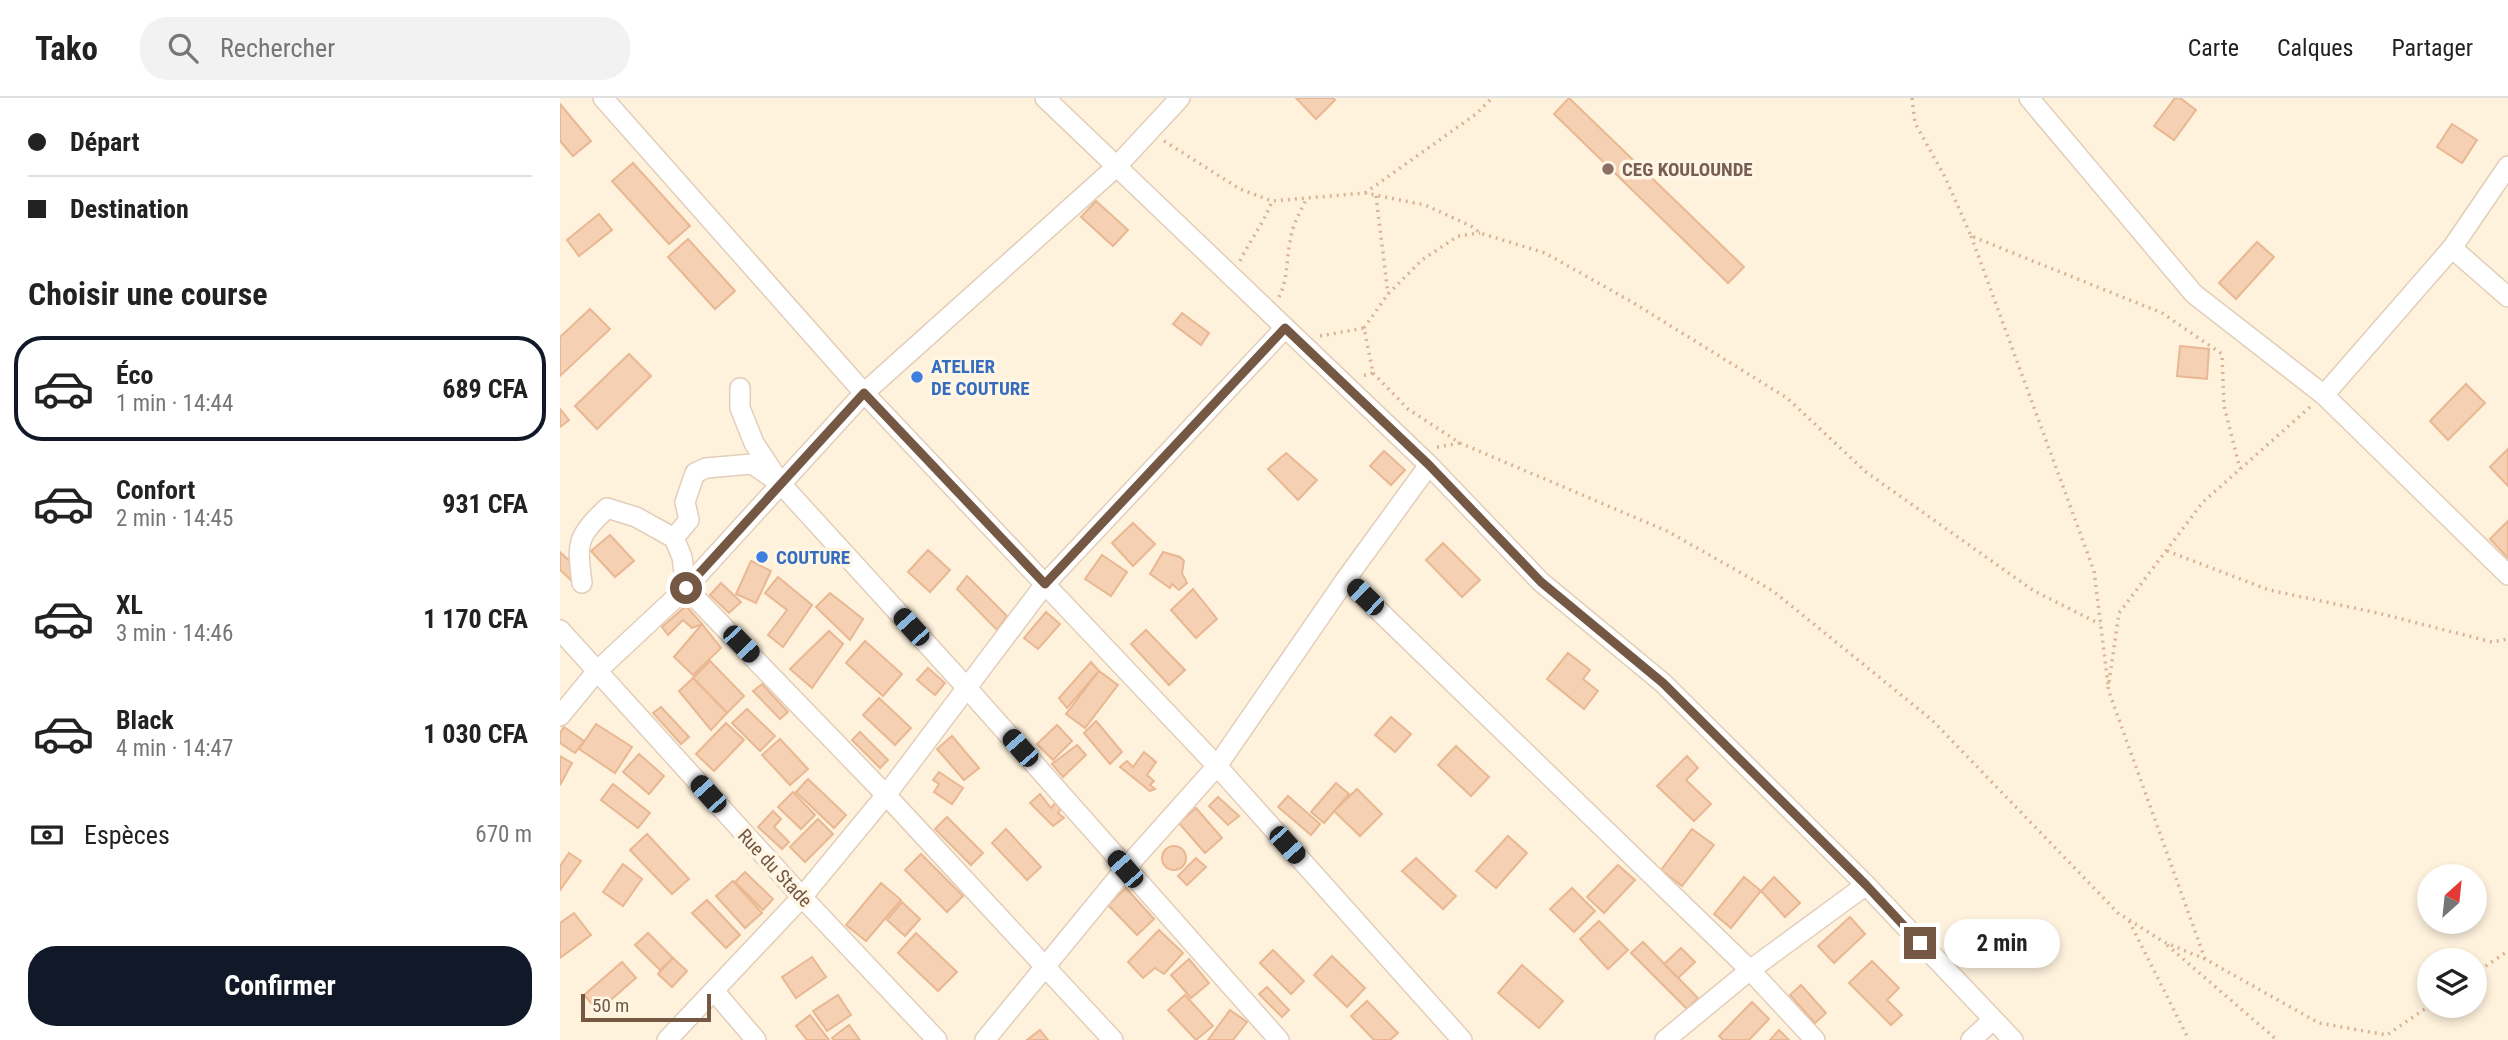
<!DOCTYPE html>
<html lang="fr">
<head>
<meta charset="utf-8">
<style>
  body { margin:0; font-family:"Roboto Condensed",sans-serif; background:#f2f2f2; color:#222; height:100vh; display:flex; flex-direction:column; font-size:26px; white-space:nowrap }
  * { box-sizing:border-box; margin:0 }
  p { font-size:23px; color:#767676 }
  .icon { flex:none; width:38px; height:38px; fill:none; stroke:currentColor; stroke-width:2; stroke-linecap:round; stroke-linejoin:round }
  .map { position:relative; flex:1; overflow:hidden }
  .drawer { display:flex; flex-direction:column; background:#fff; width:560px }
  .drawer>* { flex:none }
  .hud { display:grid; align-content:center; height:154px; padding:0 28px; background:#fff }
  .needle { width:46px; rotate:27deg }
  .fabs { position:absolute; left:1857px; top:766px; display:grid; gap:14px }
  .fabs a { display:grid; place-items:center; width:70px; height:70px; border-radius:50%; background:#fff; box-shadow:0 4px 10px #0003; font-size:35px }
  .scale { position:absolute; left:21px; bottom:18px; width:130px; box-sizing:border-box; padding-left:7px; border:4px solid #745844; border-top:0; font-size:19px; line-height:24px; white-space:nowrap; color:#745844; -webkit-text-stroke:5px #fff6e4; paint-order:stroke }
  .end { position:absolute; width:32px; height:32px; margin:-16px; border:9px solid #745844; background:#fff; box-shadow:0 0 0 4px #fff }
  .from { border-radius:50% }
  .bubble { position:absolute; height:49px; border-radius:24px; background:#fff; box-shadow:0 4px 10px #0003; font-size:23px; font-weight:700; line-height:49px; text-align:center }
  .car { position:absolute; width:21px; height:42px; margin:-21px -10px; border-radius:9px; box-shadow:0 0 5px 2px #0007; background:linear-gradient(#222 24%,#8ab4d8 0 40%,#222 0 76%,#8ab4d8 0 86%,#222 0) }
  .hud b { display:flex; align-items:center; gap:24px; height:66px; font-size:26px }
  .hud b+b { border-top:2px solid #e0e0e0 }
  .hud i { width:18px; height:18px; background:#222 }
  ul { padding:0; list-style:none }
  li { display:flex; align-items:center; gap:21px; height:105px; margin:0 14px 10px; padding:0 14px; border:4px solid transparent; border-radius:28px }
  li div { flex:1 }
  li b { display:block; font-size:26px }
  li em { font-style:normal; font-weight:700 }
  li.active { border-color:#111827 }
  li>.icon { width:63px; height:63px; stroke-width:1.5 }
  h2 { padding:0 28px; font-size:32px; line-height:84px }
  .pay { display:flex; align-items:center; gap:18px; height:77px; padding:0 28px; font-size:26px }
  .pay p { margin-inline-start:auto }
  .primary-button { display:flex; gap:14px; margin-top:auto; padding:14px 28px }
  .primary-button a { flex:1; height:80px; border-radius:28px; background:#111827; color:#fff; font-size:28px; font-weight:700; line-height:80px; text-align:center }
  header { display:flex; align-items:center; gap:42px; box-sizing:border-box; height:98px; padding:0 35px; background:#fff; border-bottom:2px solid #e0e0e0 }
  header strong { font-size:33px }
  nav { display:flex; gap:38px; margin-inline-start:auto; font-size:24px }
  .search { width:490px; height:63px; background:#f2f2f2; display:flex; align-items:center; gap:18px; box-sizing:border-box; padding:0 24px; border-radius:28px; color:#767676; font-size:26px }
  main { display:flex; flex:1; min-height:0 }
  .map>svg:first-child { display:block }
  .building { fill:#f5d0b2; stroke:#e9b792; stroke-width:2 }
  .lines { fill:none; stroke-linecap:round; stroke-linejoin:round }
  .minor-casing { stroke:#e2ceb9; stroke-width:22 }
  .path { stroke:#d9b396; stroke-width:3.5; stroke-dasharray:2 5; stroke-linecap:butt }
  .minor { stroke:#fff; stroke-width:19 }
  .route { stroke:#745844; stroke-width:9 }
  .education-dot { fill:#8d6e63; stroke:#fff6e4; stroke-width:2.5 }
  .shop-dot { fill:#3f7fe0; stroke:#fff6e4; stroke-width:2.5 }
  .labels { text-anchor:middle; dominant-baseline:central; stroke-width:7; stroke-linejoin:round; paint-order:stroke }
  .education-label { font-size:19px; font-weight:bold; fill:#785e54; stroke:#fff6e4; text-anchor:start }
  .shop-label { font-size:19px; font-weight:bold; fill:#366cbe; stroke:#fff6e4; text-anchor:start }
  .street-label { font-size:19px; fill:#745844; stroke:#fff6e4 }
</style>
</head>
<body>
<header>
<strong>Tako</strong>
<div class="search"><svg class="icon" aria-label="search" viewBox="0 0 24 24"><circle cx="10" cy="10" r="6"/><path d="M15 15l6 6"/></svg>Rechercher</div>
<nav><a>Carte</a><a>Calques</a><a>Partager</a></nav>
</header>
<main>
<section class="drawer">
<div class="hud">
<b><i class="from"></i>Départ</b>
<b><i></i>Destination</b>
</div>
<h2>Choisir une course</h2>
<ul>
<li class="active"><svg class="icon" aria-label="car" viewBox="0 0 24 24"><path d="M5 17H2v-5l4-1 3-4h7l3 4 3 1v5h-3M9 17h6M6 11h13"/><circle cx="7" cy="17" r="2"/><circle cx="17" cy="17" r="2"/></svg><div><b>Éco</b><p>1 min · 14:44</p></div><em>689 CFA</em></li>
<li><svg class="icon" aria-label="car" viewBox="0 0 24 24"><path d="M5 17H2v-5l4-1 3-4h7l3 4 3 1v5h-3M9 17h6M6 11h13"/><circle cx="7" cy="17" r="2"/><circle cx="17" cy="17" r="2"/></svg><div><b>Confort</b><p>2 min · 14:45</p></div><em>931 CFA</em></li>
<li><svg class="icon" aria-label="car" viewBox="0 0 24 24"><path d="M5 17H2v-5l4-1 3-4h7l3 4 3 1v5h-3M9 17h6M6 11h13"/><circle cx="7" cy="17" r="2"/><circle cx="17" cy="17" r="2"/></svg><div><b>XL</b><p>3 min · 14:46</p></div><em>1 170 CFA</em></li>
<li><svg class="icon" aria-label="car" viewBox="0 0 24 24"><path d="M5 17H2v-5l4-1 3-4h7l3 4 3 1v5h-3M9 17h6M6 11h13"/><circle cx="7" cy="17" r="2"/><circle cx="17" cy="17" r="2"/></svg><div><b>Black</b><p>4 min · 14:47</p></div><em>1 030 CFA</em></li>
</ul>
<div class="pay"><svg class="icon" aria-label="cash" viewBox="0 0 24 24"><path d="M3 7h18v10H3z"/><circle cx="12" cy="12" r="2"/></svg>Espèces<p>670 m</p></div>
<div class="primary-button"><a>Confirmer</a></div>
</section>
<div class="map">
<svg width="1948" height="942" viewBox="0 0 1948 942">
  <rect width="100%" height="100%" fill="#fef2dd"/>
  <g class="building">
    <path d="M736 0H773L775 2 756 21Z"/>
    <path d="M1009 0 1184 169 1168 185 994 16Z"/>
    <path d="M1615 0H1620L1636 12 1614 42 1594 28Z"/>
    <path d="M0 6 31 43 13 58 0 43Z"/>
    <path d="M1892 26 1917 42 1902 65 1877 49Z"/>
    <path d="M73 65 130 128 109 146 52 83Z"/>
    <path d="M536 103 568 132 553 148 521 119Z"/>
    <path d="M39 116 52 132 19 158 7 142Z"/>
    <path d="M128 141 175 193 155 211 108 159Z"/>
    <path d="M1697 144 1714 159 1676 201 1659 185Z"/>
    <path d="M30 211 50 231 0 278V239Z"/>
    <path d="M622 215 649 235 641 247 613 226Z"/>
    <path d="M1620 248 1649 251 1647 281 1617 278Z"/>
    <path d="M69 256 91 278 37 331 15 308Z"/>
    <path d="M1906 286 1925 305 1888 342 1870 323Z"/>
    <path d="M0 311 9 322 0 329Z"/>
    <path d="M1948 351V388L1930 369Z"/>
    <path d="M824 353 845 372 831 387 810 368Z"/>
    <path d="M726 355 757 382 738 402 708 371Z"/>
    <path d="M1948 423V460L1930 441Z"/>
    <path d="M573 425 595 446 573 468 552 445Z"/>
    <path d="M50 437 74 463 55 479 31 453Z"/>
    <path d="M883 445 920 482 902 499 866 462Z"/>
    <path d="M368 452 390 472 370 494 348 474Z"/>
    <path d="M0 454 21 474 12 483 0 472Z"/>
    <path d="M603 454 620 459 624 463 622 475 627 485 619 492 612 486 610 490 590 476Z"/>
    <path d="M542 457 567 474 551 498 525 481Z"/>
    <path d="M191 463 211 473 196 505 176 496Z"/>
    <path d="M407 478 447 518 437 532 397 491Z"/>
    <path d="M218 479 252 507 223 549 208 537 227 512 205 495Z"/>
    <path d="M161 485 181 504 169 515 150 497Z"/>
    <path d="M633 491 657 521 636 540 611 512Z"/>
    <path d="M270 495 303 521 290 542 256 509Z"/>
    <path d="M126 508 142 526 132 530 123 522 108 537 102 529Z"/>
    <path d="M486 514 500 526 478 551 464 540Z"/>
    <path d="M142 526 161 550 133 577 114 559Z"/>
    <path d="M586 532 625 572 609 587 571 546Z"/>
    <path d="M269 533 283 546 252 590 230 571Z"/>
    <path d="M305 543 342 576 323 598 286 565Z"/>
    <path d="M1008 555 1030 572 1023 581 1038 593 1024 611 987 581Z"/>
    <path d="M150 563 184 598 167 615 133 580Z"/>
    <path d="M531 564 539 573 507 610 499 600Z"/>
    <path d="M368 570 385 585 375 597 357 582Z"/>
    <path d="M539 573 558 587 525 630 506 616Z"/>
    <path d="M133 580 167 615 151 632 119 593Z"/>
    <path d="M202 586 228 614 220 621 193 593Z"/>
    <path d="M319 600 351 630 335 647 303 617Z"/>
    <path d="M101 609 129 639 121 646 93 615Z"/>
    <path d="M187 611 215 638 200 653 172 625Z"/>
    <path d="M831 619 851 636 835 654 815 637Z"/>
    <path d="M536 623 562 654 550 666 524 635Z"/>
    <path d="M166 625 184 642 154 673 136 656Z"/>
    <path d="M36 626 72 649 55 675 19 651Z"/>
    <path d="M497 627 512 643 493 662 477 646Z"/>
    <path d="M4 629 24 643 15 655 0 645V635Z"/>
    <path d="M300 634 328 662 320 670 292 642Z"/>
    <path d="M392 638 419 670 404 682 377 651Z"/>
    <path d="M220 641 248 671 230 687 202 657Z"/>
    <path d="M517 647 526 657 503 679 492 666Z"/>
    <path d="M896 648 929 679 911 698 878 667Z"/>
    <path d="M584 654 596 664 587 677 594 683 590 687 595 691 590 693 560 669 567 663 573 669Z"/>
    <path d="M79 656 104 678 89 696 63 674Z"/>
    <path d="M0 658 12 665 0 687Z"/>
    <path d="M1127 658 1138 670 1126 682 1151 706 1134 723 1097 688Z"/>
    <path d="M379 674 403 690 392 706 374 694 379 686 373 682Z"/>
    <path d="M248 681 286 717 274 730 236 694Z"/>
    <path d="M776 685 789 696 764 725 751 714Z"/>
    <path d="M53 686 90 715 78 730 41 702Z"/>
    <path d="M797 691 822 716 800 738 774 713Z"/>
    <path d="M233 694 255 717 241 731 218 709Z"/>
    <path d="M480 696 491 710 495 705 501 711 498 715 504 720 493 728 470 705Z"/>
    <path d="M728 698 760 726 751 737 718 709Z"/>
    <path d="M658 699 679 718 668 727 649 708Z"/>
    <path d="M636 710 662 740 645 755 619 725Z"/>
    <path d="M213 713 221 721 214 729 229 744 222 751 198 729Z"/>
    <path d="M387 719 423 755 411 767 375 731Z"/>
    <path d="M258 721 273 736 245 764 230 749Z"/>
    <path d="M446 731 481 769 467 782 432 745Z"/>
    <path d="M1132 731 1154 747 1122 788 1101 772Z"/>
    <path d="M87 736 129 781 112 796 70 752Z"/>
    <path d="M948 738 967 755 936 790 916 773Z"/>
    <circle cx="614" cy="760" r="12"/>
    <path d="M9 755 21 763 0 792V768Z"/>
    <path d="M361 756 403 798 387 814 345 772Z"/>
    <path d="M636 760 646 769 627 787 618 778Z"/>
    <path d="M856 760 896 798 883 811 842 773Z"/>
    <path d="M63 766 82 781 63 808 43 794Z"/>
    <path d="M1058 767 1075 782 1044 815 1027 799Z"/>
    <path d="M185 774 213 801 203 812 175 784Z"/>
    <path d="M1184 779 1201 793 1171 830 1154 816Z"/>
    <path d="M1214 779 1240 805 1225 819 1201 793Z"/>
    <path d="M173 783 202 815 185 830 156 798Z"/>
    <path d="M321 785 341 802 306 843 286 827Z"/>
    <path d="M566 790 594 821 577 837 548 807Z"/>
    <path d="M1012 790 1035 813 1014 834 990 811Z"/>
    <path d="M147 802 180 837 166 850 132 815Z"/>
    <path d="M342 804 360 821 345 838 327 822Z"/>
    <path d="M14 815 31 837 0 860V825Z"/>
    <path d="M1290 819 1305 836 1274 865 1258 848Z"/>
    <path d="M1039 823 1068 852 1048 871 1020 841Z"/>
    <path d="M599 832 623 855 604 876 595 870 583 880 568 864Z"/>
    <path d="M88 835 113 860 100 872 75 847Z"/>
    <path d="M356 835 397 874 378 893 338 855Z"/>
    <path d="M1083 844 1138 900 1127 911 1071 855Z"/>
    <path d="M1121 850 1135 864 1118 880 1104 866Z"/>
    <path d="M713 852 744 883 731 896 700 865Z"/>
    <path d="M772 858 805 890 787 909 754 877Z"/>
    <path d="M252 859 266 879 236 900 222 879Z"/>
    <path d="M113 860 127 873 112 889 98 876Z"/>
    <path d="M629 861 649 885 631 900 611 877Z"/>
    <path d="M1312 863 1339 890 1327 902 1342 917 1331 927 1289 885Z"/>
    <path d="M62 864 76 880 38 913 24 897Z"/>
    <path d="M962 867 1003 903 979 930 938 895Z"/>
    <path d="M1241 887 1266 915 1255 925 1230 897Z"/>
    <path d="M707 889 729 912 722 919 699 896Z"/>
    <path d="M278 897 291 917 267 933 253 913Z"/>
    <path d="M625 897 653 928 636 942 608 912Z"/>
    <path d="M807 903 838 935 830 942H814L791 918Z"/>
    <path d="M1192 904 1209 921 1189 942H1163L1159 938Z"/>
    <path d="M670 912 687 924 673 942H648Z"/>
    <path d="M250 917 269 942H247L236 928Z"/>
    <path d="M289 927 300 942H274L272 940Z"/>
    <path d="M480 932 488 942H467Z"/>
    <path d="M1219 932 1229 942H1210Z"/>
  </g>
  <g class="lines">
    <defs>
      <g id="minor">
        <path d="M43 0 304 295 657 668 902 942"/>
        <path d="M485 0 869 367 981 484 1103 585 1306 787 1453 942"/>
        <path d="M1469 0 1634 196 1764 297 1948 477"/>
        <path d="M1892 150 1948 68"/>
        <path d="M180 290V310L194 345 221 386 407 590 719 942"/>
        <path d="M1764 297 1892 150 1948 199"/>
        <path d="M214 381 192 366 146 370 135 375 125 404 129 422 114 440 122 459 126 490 326 697 553 942"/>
        <path d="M786 481 1190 872 1255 942"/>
        <path d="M22 485C17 444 16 440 47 410L76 419 114 440"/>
        <path d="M0 532 242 799 377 942"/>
        <path d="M0 618 37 573 126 490 304 295 556 69 620 0"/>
        <path d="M155 894 196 942"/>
        <path d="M107 942 242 799 326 697 485 486 725 230"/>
        <path d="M425 942 565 771 657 668 786 481 869 367"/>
        <path d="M1105 942 1190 872 1306 787"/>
        <path d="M1411 942 1433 922"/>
      </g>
    </defs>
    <use href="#minor" class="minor-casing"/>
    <g class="path">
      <path d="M1352 0 1355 25 1385 79 1411 138 1602 215 1662 256 1664 308 1680 371"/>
      <path d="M604 43 680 91 712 103 805 95 865 107 911 128 920 135 985 155 1072 204 1227 300 1306 374 1474 493 1540 526"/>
      <path d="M805 95 916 16 932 0"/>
      <path d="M816 98 828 196"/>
      <path d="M1411 138 1534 473 1548 586"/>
      <path d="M680 163C690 142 704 125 712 103"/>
      <path d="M719 199C728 181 726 164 730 144 732 128 739 116 746 102"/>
      <path d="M804 230 828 196 862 162 898 138 920 135"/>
      <path d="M760 238 804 230 813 275 802 278"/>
      <path d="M813 275 848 311 900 345 1107 433 1213 493 1372 622 1558 815 1604 844 1645 861 1759 925 1827 937 1869 908"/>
      <path d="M877 349 900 345"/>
      <path d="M1607 453 1709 492 1818 515 1932 544 1948 541"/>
      <path d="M1569 823 1629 942"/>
      <path d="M1607 847 1717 942"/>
      <path d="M1645 861 1548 591 1559 515 1643 404 1750 309"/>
      <path d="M1914 876 1948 853"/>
    </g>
    <use href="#minor" class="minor"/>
  </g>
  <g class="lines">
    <path class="route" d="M126 490 304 295 485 486 725 230 869 367 981 484 1103 585 1306 787 1360 845"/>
  </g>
  <circle class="education-dot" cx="1048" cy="71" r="7"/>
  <g class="shop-dot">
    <circle cx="357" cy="279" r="7"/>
    <circle cx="202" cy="459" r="7"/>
  </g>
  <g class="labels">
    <g class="education-label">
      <text x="1062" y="71">CEG KOULOUNDE</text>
    </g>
    <g class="shop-label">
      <text x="371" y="268">ATELIER<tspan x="371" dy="22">DE COUTURE</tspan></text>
      <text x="216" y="459">COUTURE</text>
    </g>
    <g class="street-label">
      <text transform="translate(215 770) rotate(47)">Rue du Stade</text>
    </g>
  </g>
</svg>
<div class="fabs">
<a><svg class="needle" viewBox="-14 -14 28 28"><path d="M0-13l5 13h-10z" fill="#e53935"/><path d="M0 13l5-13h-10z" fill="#767676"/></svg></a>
<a><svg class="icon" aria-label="layers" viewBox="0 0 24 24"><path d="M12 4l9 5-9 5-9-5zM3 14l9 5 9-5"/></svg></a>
</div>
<div class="scale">50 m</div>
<i class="end from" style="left:126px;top:490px"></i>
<i class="end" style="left:1360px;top:845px"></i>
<div class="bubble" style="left:1384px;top:821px;width:116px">2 min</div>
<i class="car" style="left:805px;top:499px;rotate:314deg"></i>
<i class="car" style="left:351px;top:529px;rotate:318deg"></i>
<i class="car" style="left:181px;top:546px;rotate:136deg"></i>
<i class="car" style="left:460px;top:650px;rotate:319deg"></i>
<i class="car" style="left:148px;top:696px;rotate:318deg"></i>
<i class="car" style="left:727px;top:747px;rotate:138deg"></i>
<i class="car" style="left:565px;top:771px;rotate:319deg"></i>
</div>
</main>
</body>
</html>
